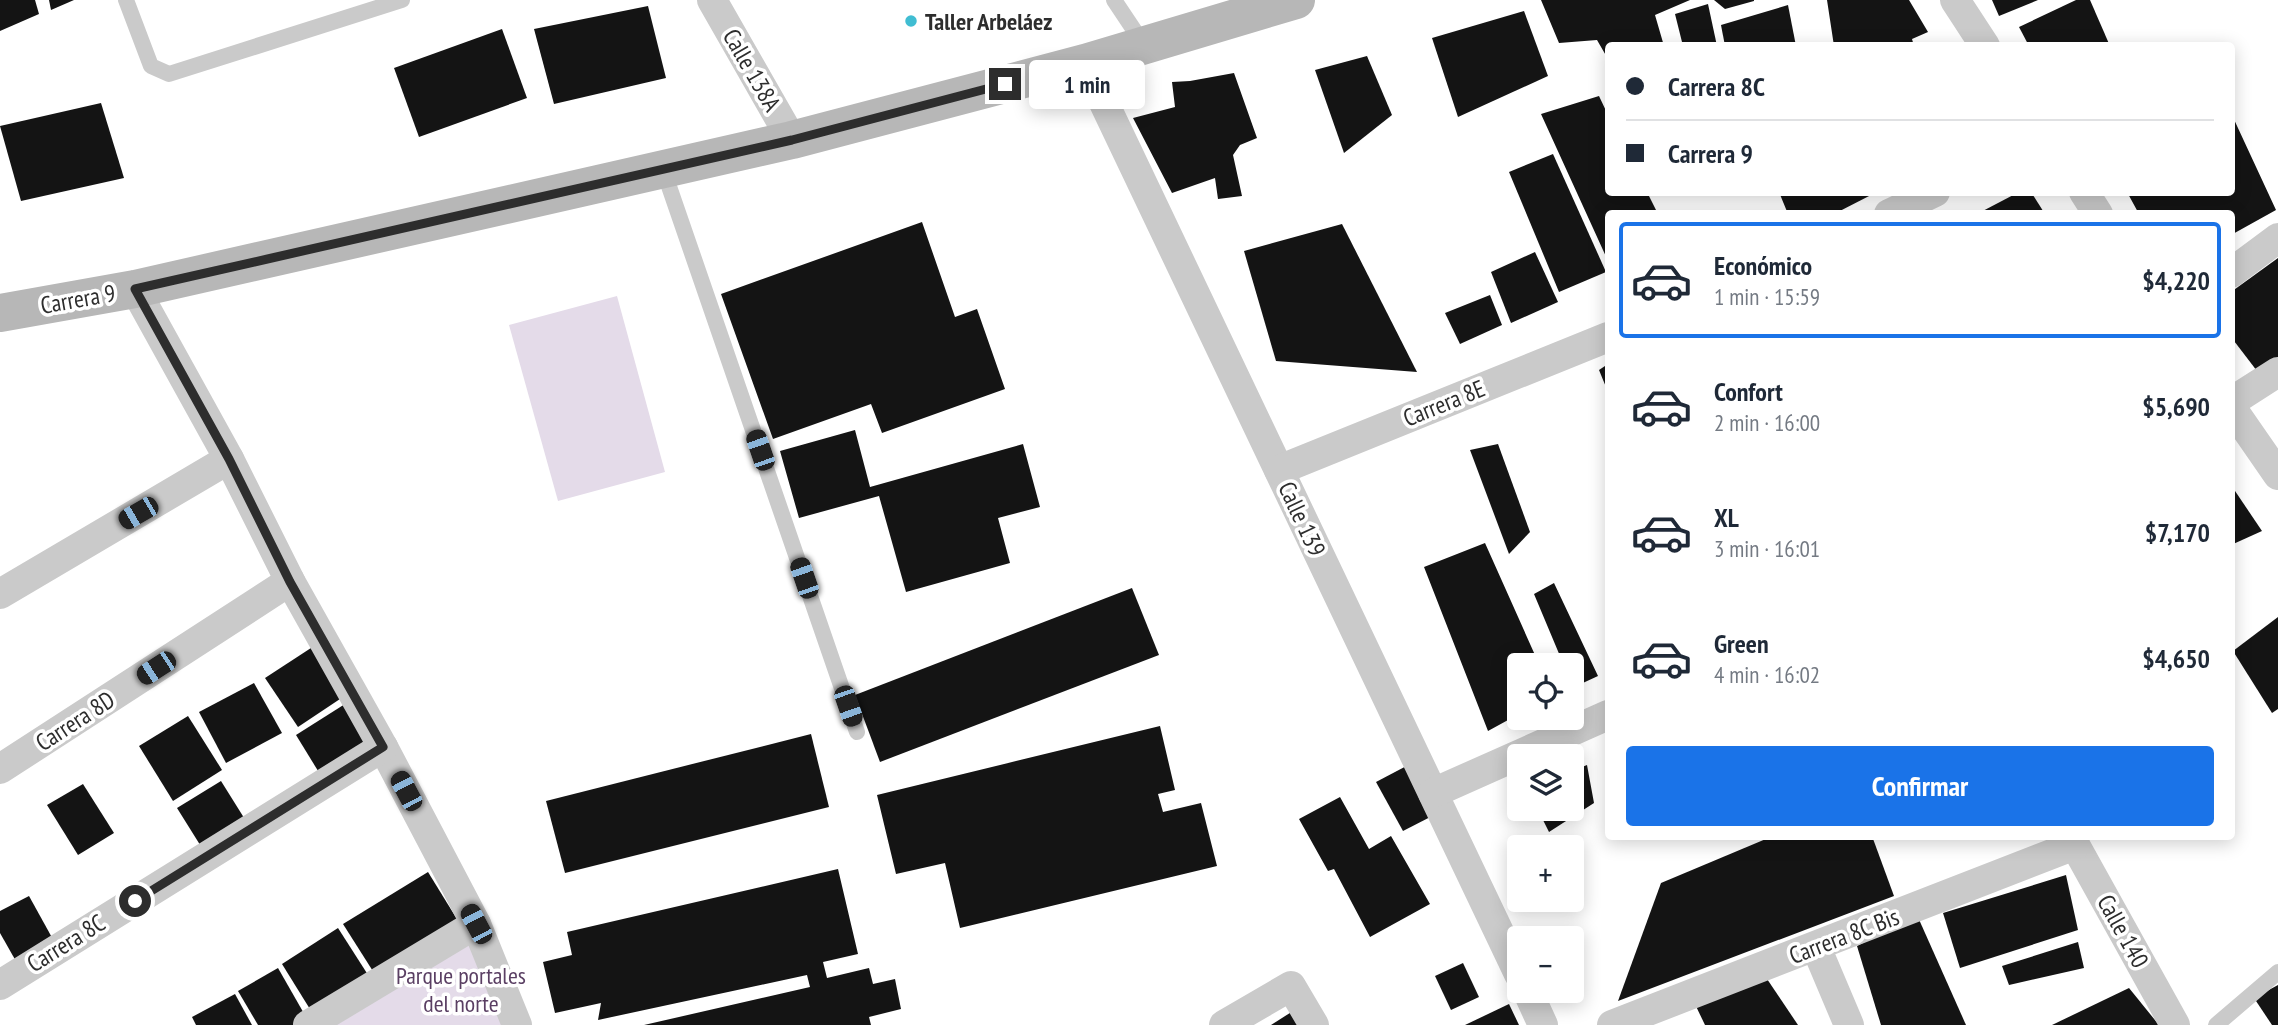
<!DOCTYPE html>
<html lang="es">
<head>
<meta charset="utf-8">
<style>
  body { margin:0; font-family:"PT Sans Narrow",sans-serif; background:#f2f2f3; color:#1f2937; height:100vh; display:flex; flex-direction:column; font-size:26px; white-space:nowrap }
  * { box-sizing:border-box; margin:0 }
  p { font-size:23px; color:#747a83 }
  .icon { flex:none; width:38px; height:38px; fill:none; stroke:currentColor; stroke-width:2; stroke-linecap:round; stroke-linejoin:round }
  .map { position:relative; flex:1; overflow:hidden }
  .side { position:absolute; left:1605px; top:210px; width:630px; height:630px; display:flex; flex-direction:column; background:#fff; border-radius:7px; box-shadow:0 4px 18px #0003 }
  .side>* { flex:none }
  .banner { position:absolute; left:1605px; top:42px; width:630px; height:154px; border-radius:7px; box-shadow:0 4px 18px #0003; display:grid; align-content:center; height:154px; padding:0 21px; background:#fff }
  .tools { position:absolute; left:1507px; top:653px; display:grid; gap:14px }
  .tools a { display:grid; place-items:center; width:77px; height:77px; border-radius:7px; background:#fff; box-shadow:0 4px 18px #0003; font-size:35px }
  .end { position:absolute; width:32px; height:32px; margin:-16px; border:9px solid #2d2d2d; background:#fff; box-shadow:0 0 0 4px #fff }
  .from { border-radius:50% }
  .bubble { position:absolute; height:49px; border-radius:7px; background:#fff; box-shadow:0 4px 18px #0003; font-size:23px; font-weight:800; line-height:49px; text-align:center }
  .car { position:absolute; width:21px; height:42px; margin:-21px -10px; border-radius:9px; box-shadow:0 0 5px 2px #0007; background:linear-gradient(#222 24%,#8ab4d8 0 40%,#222 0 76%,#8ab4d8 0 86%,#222 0) }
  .banner b { display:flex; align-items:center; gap:24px; height:66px; font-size:26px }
  .banner b+b { border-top:2px solid #e0e1e3 }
  .banner i { width:18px; height:18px; background:#1f2937 }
  ul { padding:12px 0 0; list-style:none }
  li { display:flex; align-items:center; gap:21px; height:116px; margin:0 14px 10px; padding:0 7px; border:4px solid transparent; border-radius:7px }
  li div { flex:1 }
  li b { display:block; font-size:26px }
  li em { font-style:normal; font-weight:800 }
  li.selected { border-color:#1a73e8 }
  li>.icon { width:63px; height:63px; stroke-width:1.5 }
  .cta { display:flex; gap:14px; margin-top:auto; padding:14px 21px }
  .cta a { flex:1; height:80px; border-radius:7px; background:#1a73e8; color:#fff; font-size:28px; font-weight:800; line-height:80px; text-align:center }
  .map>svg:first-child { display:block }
  .green { fill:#e4dbe9 }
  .building { fill:#141414 }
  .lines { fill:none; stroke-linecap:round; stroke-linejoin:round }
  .lane { stroke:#cacaca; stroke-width:16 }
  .street { stroke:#cacaca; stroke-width:30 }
  .secondary { stroke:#b7b7b7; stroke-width:38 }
  .route { stroke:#2d2d2d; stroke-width:9 }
  .poi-dot { fill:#40bdd2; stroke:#fff; stroke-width:2.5 }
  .labels { text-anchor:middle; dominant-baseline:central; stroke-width:7; stroke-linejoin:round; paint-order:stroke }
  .poi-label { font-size:24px; font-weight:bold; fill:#2d2d2d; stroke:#fff; text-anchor:start }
  .street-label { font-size:24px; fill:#2d2d2d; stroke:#fff }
  .park-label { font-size:24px; fill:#5a3f63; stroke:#fff }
</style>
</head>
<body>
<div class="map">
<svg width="2278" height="1025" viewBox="0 0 2278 1025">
  <rect width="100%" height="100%" fill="#fff"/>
  <g class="green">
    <path d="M617 296 665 472 558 501 509 325Z"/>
    <path d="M478 936 516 1025H328Z"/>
  </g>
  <g class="building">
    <path d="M0 0H35L39 14 0 31Z"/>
    <path d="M49 0H74L51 10Z"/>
    <path d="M1541 0H1690L1655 15 1664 46H1608V59L1597 40 1559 43Z"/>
    <path d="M1714 0H1754V1L1725 9Z"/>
    <path d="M1827 0H1909L1928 32 1912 39 1914 46H1834Z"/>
    <path d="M1992 0H2038L1999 16Z"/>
    <path d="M2076 0H2090L2110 46H2029L2019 27Z"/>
    <path d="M1708 4 1717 46H1683L1675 14Z"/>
    <path d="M1788 5 1796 46H1725L1721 25Z"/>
    <path d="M648 6 666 78 554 104 534 29Z"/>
    <path d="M1524 11 1548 76 1458 117 1432 38Z"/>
    <path d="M502 29 527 98 419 137 394 68Z"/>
    <path d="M1367 56 1392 115 1344 153 1315 70Z"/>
    <path d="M1234 73 1257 138 1240 145 1233 155 1242 196 1218 199 1215 178 1172 193 1133 118 1175 107 1172 82 1190 81Z"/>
    <path d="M1599 96 1608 115V192H1647L1658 214H1608V261L1541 114Z"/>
    <path d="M101 103 124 178 21 201 0 126Z"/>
    <path d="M2231 113 2276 210 2231 235V214H2139L2127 192H2231Z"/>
    <path d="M1553 154 1606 272 1559 292 1509 172Z"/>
    <path d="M1779 192H1872L1873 194 1834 214H1788Z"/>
    <path d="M2019 192H2031L2045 214H1977Z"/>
    <path d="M922 222 955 317 977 309 1005 389 882 433 871 404 773 439 721 294Z"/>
    <path d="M1342 224 1417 372 1276 361 1244 251Z"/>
    <path d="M1535 252 1558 302 1511 323 1491 272Z"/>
    <path d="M2278 258V357L2257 371 2231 337V292Z"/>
    <path d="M1490 295 1502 325 1460 344 1445 313Z"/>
    <path d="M1608 364V392L1599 370Z"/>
    <path d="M855 430 870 487 1023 444 1040 507 998 518 1010 563 906 592 879 496 799 518 780 451Z"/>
    <path d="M1498 444 1530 532 1509 554 1470 450Z"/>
    <path d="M2231 485 2262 531 2231 545Z"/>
    <path d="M1485 543 1539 664 1560 656 1534 594 1554 583 1598 676 1572 688V665H1519V714L1488 731 1424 567Z"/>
    <path d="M1132 588 1159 655 880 762 855 695Z"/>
    <path d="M2278 617V709L2272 713 2233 651Z"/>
    <path d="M311 648 343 697 298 727 265 678Z"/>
    <path d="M254 683 282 733 226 763 199 712Z"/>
    <path d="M345 704 372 749 323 779 296 735Z"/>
    <path d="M188 716 222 770 173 801 139 746Z"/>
    <path d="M1160 726 1175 790 1158 794 1163 812 1201 803 1217 866 960 928 945 863 896 874 877 795Z"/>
    <path d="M811 734 829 807 565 873 546 801Z"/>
    <path d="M1414 762 1440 812 1403 831 1376 782Z"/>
    <path d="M1587 765 1594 803 1549 832 1537 808H1572V771Z"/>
    <path d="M221 781 246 821 202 848 177 808Z"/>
    <path d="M83 784 114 833 78 855 47 805Z"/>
    <path d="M1340 797 1369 849 1391 836 1430 904 1370 937 1334 869 1328 871 1299 819Z"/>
    <path d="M1773 836H1872L1894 896 1618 1001 1661 883Z"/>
    <path d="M838 869 858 954 823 962 827 978 869 968 873 984 895 979 901 1009 869 1017 871 1025H644L810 987 807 975 598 1020 601 1003 555 1013 543 962 572 955 567 932Z"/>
    <path d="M428 872 460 924 376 976 343 924Z"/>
    <path d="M2066 875 2078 930 1960 968 1943 913Z"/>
    <path d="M29 896 55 943 17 963 0 933V911Z"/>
    <path d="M1917 915 1966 1025H1881L1857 946Z"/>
    <path d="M338 928 370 978 313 1014 282 964Z"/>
    <path d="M2078 942 2084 968 2009 985 2002 966Z"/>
    <path d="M1463 963 1479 997 1451 1010 1435 976Z"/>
    <path d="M278 968 306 1017 293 1025H258L238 991Z"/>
    <path d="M1761 970 1798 1025H1705L1693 1000Z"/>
    <path d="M2278 985V1025H2272L2254 998Z"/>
    <path d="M2129 988 2159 1025H2052Z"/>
    <path d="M235 994 252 1025H196L192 1017Z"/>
    <path d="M1509 1004 1519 1025H1465Z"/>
    <path d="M1293 1011 1302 1025H1271Z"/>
  </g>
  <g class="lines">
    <g class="lane">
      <path d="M126 0 151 66 169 74 402 0"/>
      <path d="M1114 0 1144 45"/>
      <path d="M663 169 857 732"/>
      <path d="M2216 1025 2278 972"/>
    </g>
    <g class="street">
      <path d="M712 0 792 140"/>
      <path d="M1955 0 1985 46"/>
      <path d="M1085 63 1519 974"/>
      <path d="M2084 192 2098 214"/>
      <path d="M1889 214 1935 192"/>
      <path d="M2231 273 2278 238"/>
      <path d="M135 289 229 459 290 581 383 747 476 924 517 1025"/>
      <path d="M2231 402 2278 372"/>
      <path d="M2231 407 2278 475"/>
      <path d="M1279 470 1608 337"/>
      <path d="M0 594 229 459"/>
      <path d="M0 769 290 581"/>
      <path d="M1433 793 1608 715"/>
      <path d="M2070 836 2175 1025"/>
      <path d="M1816 947 1849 1025"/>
      <path d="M0 985 383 747"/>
      <path d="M1527 990 1543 1025"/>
      <path d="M308 1025 476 924"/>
      <path d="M1224 1025 1291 986 1314 1025"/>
      <path d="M1612 1025 2075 845"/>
    </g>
    <path class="secondary" d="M0 313 135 289 792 140 1085 63 1296 0"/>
  </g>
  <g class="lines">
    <path class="route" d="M135 901 383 747 290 582 229 459 135 289 792 140 1005 84"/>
  </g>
  <circle class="poi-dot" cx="911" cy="21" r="7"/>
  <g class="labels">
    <g class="poi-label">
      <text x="925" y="21">Taller Arbeláez</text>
    </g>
    <g class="street-label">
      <text transform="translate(752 70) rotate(60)">Calle 138A</text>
      <text transform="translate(78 299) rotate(-10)">Carrera 9</text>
      <text transform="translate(1444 403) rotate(-22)">Carrera 8E</text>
      <text transform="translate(1302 519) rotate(65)">Calle 139</text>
      <text transform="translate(75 721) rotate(-33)">Carrera 8D</text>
      <text transform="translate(2123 931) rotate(61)">Calle 140</text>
      <text transform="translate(1844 936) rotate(-21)">Carrera 8C Bis</text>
      <text transform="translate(66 943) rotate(-32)">Carrera 8C</text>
    </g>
    <g class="park-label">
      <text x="461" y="975">Parque portales<tspan x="461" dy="28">del norte</tspan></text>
    </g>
  </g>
</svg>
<div class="tools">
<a><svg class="icon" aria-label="locate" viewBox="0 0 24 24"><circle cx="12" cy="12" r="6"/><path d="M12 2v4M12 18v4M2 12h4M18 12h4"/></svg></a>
<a><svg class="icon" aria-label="layers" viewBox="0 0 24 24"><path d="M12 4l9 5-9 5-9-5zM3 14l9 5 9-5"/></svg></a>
<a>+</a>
<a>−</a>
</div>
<i class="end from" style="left:135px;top:901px"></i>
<i class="end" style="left:1005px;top:84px"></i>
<div class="bubble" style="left:1029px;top:60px;width:116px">1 min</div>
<i class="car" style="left:760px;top:450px;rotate:341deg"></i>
<i class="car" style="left:138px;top:513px;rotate:240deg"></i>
<i class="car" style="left:804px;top:578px;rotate:341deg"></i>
<i class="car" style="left:156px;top:668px;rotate:237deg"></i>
<i class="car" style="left:848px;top:706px;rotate:161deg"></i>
<i class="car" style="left:406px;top:791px;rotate:332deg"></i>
<i class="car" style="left:476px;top:924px;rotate:332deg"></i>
<div class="banner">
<b><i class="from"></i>Carrera 8C</b>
<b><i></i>Carrera 9</b>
</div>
<section class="side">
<ul>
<li class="selected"><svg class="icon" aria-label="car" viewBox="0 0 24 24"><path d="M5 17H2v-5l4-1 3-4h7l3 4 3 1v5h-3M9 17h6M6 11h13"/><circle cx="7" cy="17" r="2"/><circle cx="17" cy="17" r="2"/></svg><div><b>Económico</b><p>1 min · 15:59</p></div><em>$4,220</em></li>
<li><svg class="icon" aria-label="car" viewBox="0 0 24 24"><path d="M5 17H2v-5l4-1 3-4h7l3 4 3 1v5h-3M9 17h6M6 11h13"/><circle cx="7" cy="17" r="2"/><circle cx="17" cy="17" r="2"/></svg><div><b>Confort</b><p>2 min · 16:00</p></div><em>$5,690</em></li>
<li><svg class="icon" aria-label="car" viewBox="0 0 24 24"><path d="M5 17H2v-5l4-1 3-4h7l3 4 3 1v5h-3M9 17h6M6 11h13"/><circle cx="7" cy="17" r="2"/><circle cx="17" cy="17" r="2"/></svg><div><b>XL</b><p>3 min · 16:01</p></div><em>$7,170</em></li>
<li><svg class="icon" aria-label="car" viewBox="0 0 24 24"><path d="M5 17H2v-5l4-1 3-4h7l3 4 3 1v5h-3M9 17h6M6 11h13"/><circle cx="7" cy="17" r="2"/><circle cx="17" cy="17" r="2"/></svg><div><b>Green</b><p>4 min · 16:02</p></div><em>$4,650</em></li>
</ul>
<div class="cta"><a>Confirmar</a></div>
</section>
</div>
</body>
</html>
